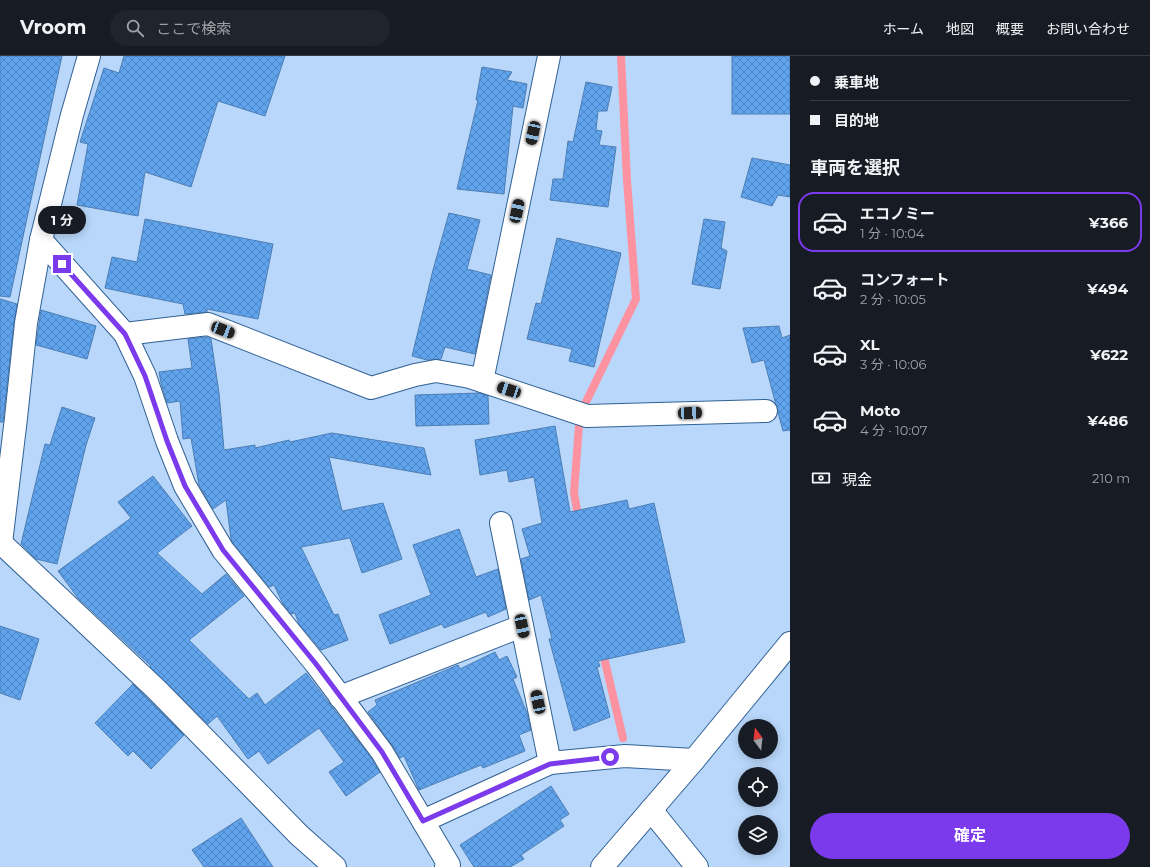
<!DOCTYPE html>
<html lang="ja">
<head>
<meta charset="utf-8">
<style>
  body { margin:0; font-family:Montserrat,"Noto Sans JP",sans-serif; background:#20242c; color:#f1f3f6; height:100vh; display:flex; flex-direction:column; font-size:15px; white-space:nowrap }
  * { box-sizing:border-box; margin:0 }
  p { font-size:13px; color:#9ea1a6 }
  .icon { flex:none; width:22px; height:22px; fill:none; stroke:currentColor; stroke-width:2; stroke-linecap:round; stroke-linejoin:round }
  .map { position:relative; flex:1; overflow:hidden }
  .drawer { display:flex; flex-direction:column; background:#171b24; width:360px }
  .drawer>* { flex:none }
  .top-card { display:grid; align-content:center; height:88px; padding:0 20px; background:#171b24 }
  .needle { width:26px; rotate:345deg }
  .controls { position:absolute; left:738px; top:663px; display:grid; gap:8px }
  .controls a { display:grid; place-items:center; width:40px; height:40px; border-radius:50%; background:#171b24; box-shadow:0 2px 10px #0003; font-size:20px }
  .end { position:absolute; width:18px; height:18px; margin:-9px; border:5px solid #7c3aed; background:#fff; box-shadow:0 0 0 2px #fff }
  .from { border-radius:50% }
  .bubble { position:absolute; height:28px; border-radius:14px; background:#171b24; box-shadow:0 2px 10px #0003; font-size:13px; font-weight:700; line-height:28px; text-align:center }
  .car { position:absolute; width:12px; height:24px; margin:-12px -6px; border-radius:5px; box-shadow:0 0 3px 1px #0007; background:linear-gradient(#222 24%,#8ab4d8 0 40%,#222 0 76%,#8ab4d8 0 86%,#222 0) }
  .top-card b { display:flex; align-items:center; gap:14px; height:38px; font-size:15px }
  .top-card b+b { border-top:1px solid #363941 }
  .top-card i { width:10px; height:10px; background:#f1f3f6 }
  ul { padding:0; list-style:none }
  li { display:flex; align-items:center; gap:12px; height:60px; margin:0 8px 6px; padding:0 12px; border:2px solid transparent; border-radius:16px }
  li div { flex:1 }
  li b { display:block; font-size:15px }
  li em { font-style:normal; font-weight:700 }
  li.selected { border-color:#7c3aed }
  li>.icon { width:36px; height:36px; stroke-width:1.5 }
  h2 { padding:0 20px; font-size:18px; line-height:48px }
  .pay { display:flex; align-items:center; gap:10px; height:44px; padding:0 20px; font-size:15px }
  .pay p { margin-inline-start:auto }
  .primary-button { display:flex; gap:8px; margin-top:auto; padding:8px 20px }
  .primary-button a { flex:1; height:46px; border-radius:24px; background:#7c3aed; color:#fff; font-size:16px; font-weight:700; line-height:46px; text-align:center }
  header { display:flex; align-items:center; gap:24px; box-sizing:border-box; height:56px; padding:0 20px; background:#171b24; border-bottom:1px solid #363941 }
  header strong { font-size:19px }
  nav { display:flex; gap:22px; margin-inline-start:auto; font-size:14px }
  .search { width:280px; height:36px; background:#20242c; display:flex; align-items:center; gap:10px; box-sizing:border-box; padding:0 14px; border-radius:22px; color:#9ea1a6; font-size:15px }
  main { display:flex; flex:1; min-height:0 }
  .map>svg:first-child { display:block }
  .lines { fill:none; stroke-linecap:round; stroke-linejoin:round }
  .stream { stroke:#fd93a1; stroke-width:8 }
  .building { fill:url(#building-cross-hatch); stroke:#4d7eb4 }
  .minor-casing { stroke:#316195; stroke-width:24 }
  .tertiary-casing { stroke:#316195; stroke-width:24 }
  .minor { stroke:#fff; stroke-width:22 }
  .tertiary { stroke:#fff; stroke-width:22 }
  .route { stroke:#7c3aed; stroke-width:5 }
</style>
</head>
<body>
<header>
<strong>Vroom</strong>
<div class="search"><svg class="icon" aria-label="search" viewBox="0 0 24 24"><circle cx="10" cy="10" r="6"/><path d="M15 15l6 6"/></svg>ここで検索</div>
<nav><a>ホーム</a><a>地図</a><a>概要</a><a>お問い合わせ</a></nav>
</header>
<main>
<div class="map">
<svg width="790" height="811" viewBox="0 0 790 811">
  <defs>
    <pattern id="building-cross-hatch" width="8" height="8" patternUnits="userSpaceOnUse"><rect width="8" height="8" fill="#60a4ee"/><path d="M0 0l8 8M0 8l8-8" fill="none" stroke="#4e85c2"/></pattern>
  </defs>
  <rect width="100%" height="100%" fill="#b8d7fa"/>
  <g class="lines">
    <g class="stream">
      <path d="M579 465 574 437 579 369 586 346 636 243 627 124 621 0"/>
      <path d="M602 593 623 682"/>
    </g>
  </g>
  <g class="building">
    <path d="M0 0H62L10 241 0 240Z"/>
    <path d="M124 0H285L265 60 218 45 191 131 145 116 138 160 77 149 88 88 80 86 104 12 119 17Z"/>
    <rect x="732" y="0" width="58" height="58"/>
    <path d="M482 11 512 16 507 24 527 28 523 52 513 50 504 138 457 133 478 44H476Z"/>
    <path d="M586 26 612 31 607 55H598L596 74 602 75 599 89 616 91 608 151 550 144 553 123H563L568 85 573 86Z"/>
    <path d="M752 102 790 109V141L778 139 772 150 741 141Z"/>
    <path d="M449 157 480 164 467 213 491 219 475 298 445 291 441 303 427 304 412 300 433 214Z"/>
    <path d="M145 163 273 188 258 263 207 253V256L185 258 183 248 148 241V238L147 241 105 232 112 201 137 206Z"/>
    <path d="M704 163 725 166 721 192 727 195 720 233 692 228Z"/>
    <path d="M557 182 621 197 594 311 569 305 572 293 527 283 536 247 541 248Z"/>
    <path d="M0 243 17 248 14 266 3 366H0Z"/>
    <path d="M41 254 96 270 87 303 36 289Z"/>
    <path d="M779 270 782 282 790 279V374L783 375 764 304 752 307 743 272Z"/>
    <path d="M206 281 211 283 219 337 224 394 255 389V392L289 384 290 386 332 377 424 392 431 419 329 401 342 455 383 447 402 503 362 517 350 482 301 491 334 559 338 558 348 584 321 594 299 568 295 557 291 558 283 548 274 529 269 531 233 487 231 483 226 444 213 453 199 429 191 382 183 383 180 345 167 347 161 327 159 316 192 312 188 283Z"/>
    <path d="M480 337 488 340 489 368 416 370 415 339Z"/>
    <path d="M62 351 95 362 86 389 57 508 36 503 21 488 45 388 50 389Z"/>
    <path d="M555 370 570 456 627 444 629 453 654 447 685 586 598 605 600 610 597 611 610 661 574 675 549 583H552L541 539 529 544 521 503 530 500 522 473 542 467 534 421 509 426 507 414 480 419 475 384Z"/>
    <path d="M153 420 192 470 157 497 202 538 226 518 244 540 189 584 249 643 257 637 265 649 306 617 372 703 380 716 346 740 329 716 344 706 319 672 268 708 259 695 248 703 217 660 208 668 150 611 151 610 78 542 58 515 131 462 118 446Z"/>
    <path d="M459 473 476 521 498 513 506 553 488 561 486 556 444 572 442 568 390 588 379 559 431 539 413 489Z"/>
    <path d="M0 570 39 583 20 644 0 637Z"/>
    <path d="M495 596 499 604 507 600 517 621 513 623 527 657 531 674 519 679 525 695 483 712 481 709 419 734 404 700 400 702 392 689 368 656 377 649 375 644 458 609 460 613Z"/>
    <path d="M133 628 184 679 151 713 133 695 128 700 95 667Z"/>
    <path d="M551 730 569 758 560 764 564 770 521 799 524 803 510 811H474L460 789Z"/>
    <path d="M241 762 273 811H204L192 794Z"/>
  </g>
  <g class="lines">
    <defs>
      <g id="minor">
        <path d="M41 184 125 278 145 320 167 385 185 430 223 494 316 608 382 696 449 809 446 811"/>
        <path d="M125 278 208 268 371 332 415 319 436 315 470 321 587 360 766 355"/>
        <path d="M482 325 549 0"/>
        <path d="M501 467 550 707"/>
        <path d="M0 486 157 634 299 779 335 811"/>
        <path d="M1 487 16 362 26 267 41 184 72 59 89 0"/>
        <path d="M340 641 522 570"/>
        <path d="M651 754 697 811"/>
        <path d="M423 765 550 707 625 700 694 704"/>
      </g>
      <path id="tertiary" d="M602 811 694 704 790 587"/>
    </defs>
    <use href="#minor" class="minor-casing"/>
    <use href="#tertiary" class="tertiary-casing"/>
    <use href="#minor" class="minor"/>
    <use href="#tertiary" class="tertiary"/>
  </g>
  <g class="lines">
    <path class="route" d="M62 208 125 278 145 320 167 385 185 430 223 494 316 608 382 696 423 765 550 708 610 701"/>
  </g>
</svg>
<div class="controls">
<a><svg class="needle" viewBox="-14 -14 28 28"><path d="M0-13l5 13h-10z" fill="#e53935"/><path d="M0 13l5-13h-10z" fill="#9ea1a6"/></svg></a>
<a><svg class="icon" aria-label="locate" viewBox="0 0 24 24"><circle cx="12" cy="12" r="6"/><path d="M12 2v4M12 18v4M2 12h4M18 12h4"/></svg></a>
<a><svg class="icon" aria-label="layers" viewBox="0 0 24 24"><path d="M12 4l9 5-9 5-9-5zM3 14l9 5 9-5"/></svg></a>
</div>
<i class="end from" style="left:610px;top:701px"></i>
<i class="end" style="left:62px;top:208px"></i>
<div class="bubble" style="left:38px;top:150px;width:48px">1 分</div>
<i class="car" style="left:533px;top:77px;rotate:192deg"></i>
<i class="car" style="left:517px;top:155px;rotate:12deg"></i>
<i class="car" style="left:223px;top:274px;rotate:111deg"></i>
<i class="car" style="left:509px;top:334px;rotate:288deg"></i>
<i class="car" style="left:690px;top:357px;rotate:88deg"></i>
<i class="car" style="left:522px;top:570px;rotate:168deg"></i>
<i class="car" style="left:538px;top:646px;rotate:348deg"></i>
</div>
<section class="drawer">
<div class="top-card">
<b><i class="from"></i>乗車地</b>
<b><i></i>目的地</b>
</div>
<h2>車両を選択</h2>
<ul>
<li class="selected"><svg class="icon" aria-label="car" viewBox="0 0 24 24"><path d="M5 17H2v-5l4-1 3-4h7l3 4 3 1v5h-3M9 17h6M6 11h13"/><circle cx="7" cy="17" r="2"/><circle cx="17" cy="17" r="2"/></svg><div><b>エコノミー</b><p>1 分 · 10:04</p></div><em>¥366</em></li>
<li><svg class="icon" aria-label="car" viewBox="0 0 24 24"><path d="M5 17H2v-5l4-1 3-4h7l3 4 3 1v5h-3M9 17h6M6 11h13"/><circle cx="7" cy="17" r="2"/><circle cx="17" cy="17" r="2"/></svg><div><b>コンフォート</b><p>2 分 · 10:05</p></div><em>¥494</em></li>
<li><svg class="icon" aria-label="car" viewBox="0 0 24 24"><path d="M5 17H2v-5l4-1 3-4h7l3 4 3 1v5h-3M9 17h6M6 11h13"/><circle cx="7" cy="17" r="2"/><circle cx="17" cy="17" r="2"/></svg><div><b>XL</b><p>3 分 · 10:06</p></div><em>¥622</em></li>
<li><svg class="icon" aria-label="car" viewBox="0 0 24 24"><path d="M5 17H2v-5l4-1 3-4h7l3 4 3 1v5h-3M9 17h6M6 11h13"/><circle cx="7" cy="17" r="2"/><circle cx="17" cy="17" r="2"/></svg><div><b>Moto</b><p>4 分 · 10:07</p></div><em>¥486</em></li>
</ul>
<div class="pay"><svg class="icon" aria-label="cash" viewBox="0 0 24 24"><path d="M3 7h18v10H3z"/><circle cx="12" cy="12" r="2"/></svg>現金<p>210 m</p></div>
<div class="primary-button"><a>確定</a></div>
</section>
</main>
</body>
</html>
